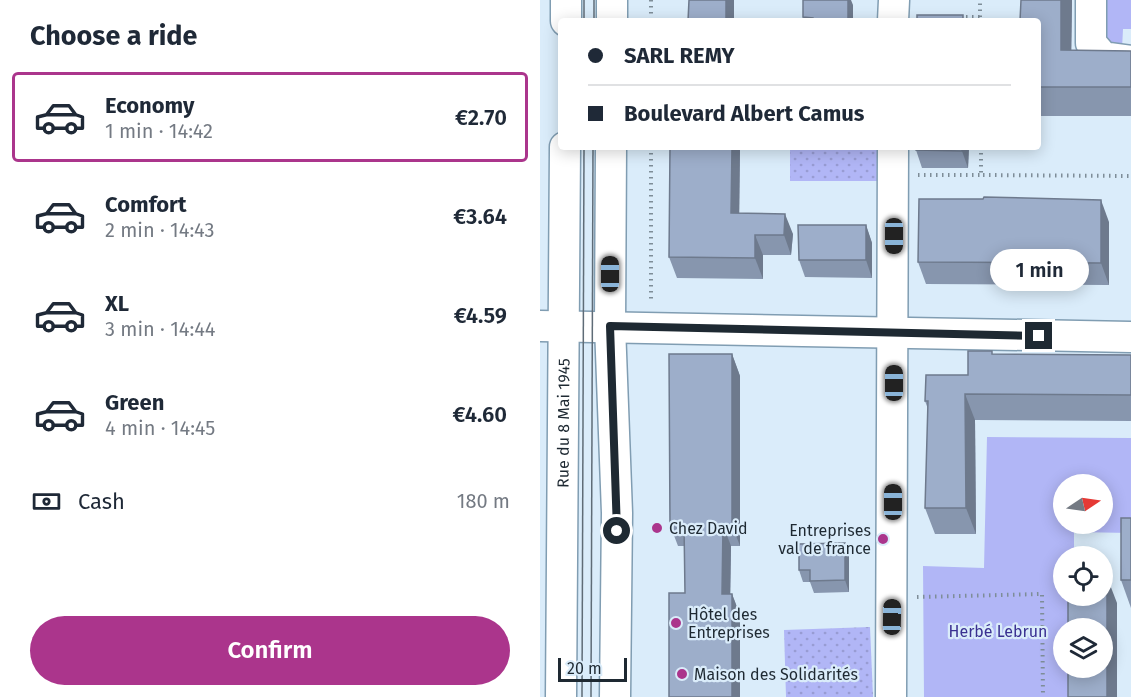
<!DOCTYPE html>
<html lang="en">
<head>
<meta charset="utf-8">
<style>
  body { margin:0; font-family:"Fira Sans",sans-serif; background:#f2f2f3; color:#1f2937; height:100vh; display:flex; flex-direction:column; font-size:22px; white-space:nowrap }
  * { box-sizing:border-box; margin:0 }
  p { font-size:20px; color:#747a83 }
  .icon { flex:none; width:33px; height:33px; fill:none; stroke:currentColor; stroke-width:2; stroke-linecap:round; stroke-linejoin:round }
  .map { position:relative; flex:1; overflow:hidden }
  .panel { display:flex; flex-direction:column; background:#fff; width:540px }
  .panel>* { flex:none }
  .guide { position:absolute; left:18px; top:18px; width:483px; height:132px; border-radius:6px; box-shadow:0 3px 15px #0003; display:grid; align-content:center; height:132px; padding:0 30px; background:#fff }
  .needle { width:39px; rotate:77deg }
  .buttons { position:absolute; left:513px; top:474px; display:grid; gap:12px }
  .buttons a { display:grid; place-items:center; width:60px; height:60px; border-radius:50%; background:#fff; box-shadow:0 3px 15px #0003; font-size:30px }
  .scale { position:absolute; left:18px; bottom:15px; width:69px; box-sizing:border-box; padding-left:6px; border:3px solid #1e2932; border-top:0; font-size:16px; line-height:21px; white-space:nowrap; color:#1e2932; -webkit-text-stroke:4px #daecfa; paint-order:stroke }
  .end { position:absolute; width:27px; height:27px; margin:-14px; border:8px solid #1e2932; background:#fff; box-shadow:0 0 0 3px #fff }
  .from { border-radius:50% }
  .bubble { position:absolute; height:42px; border-radius:21px; background:#fff; box-shadow:0 3px 15px #0003; font-size:20px; font-weight:600; line-height:42px; text-align:center }
  .car { position:absolute; width:18px; height:36px; margin:-18px -9px; border-radius:8px; box-shadow:0 0 4px 2px #0007; background:linear-gradient(#222 24%,#8ab4d8 0 40%,#222 0 76%,#8ab4d8 0 86%,#222 0) }
  .guide b { display:flex; align-items:center; gap:21px; height:57px; font-size:22px }
  .guide b+b { border-top:2px solid #e0e1e3 }
  .guide i { width:15px; height:15px; background:#1f2937 }
  ul { padding:0; list-style:none }
  li { display:flex; align-items:center; gap:18px; height:90px; margin:0 12px 9px; padding:0 18px; border:3px solid transparent; border-radius:6px }
  li div { flex:1 }
  li b { display:block; font-size:22px }
  li em { font-style:normal; font-weight:600 }
  li.current { border-color:#ab358c }
  li>.icon { width:54px; height:54px; stroke-width:1.5 }
  h2 { padding:0 30px; font-size:27px; line-height:72px }
  .pay { display:flex; align-items:center; gap:15px; height:66px; padding:0 30px; font-size:22px }
  .pay p { margin-inline-start:auto }
  .action { display:flex; gap:12px; margin-top:auto; padding:12px 30px }
  .action a { flex:1; height:69px; border-radius:36px; background:#ab358c; color:#fff; font-size:24px; font-weight:600; line-height:69px; text-align:center }
  main { display:flex; flex:1; min-height:0 }
  .map>svg:first-child { display:block }
  .green { fill:#b1b6f6; fill-rule:evenodd }
  .garden { fill:url(#garden-dots) }
  .lines { fill:none; stroke-linecap:round; stroke-linejoin:round }
  .minor-casing { stroke:#809db2; stroke-width:33 }
  .path { stroke:#7e8d98; stroke-width:4; stroke-dasharray:1.5 4.5; stroke-linecap:butt }
  .minor { stroke:#fff; stroke-width:30 }
  .tram { stroke:#5f6c77; stroke-width:1.5 }
  .wall { fill:#8796ae }
  .shaded-wall { fill:#6e7a8d }
  .building { fill:#9daeca; stroke:#6e7a8d; stroke-width:1.5 }
  .route { stroke:#1e2932; stroke-width:8 }
  .poi-dot { fill:#ab358c; stroke:#daecfa; stroke-width:2 }
  .labels { text-anchor:middle; dominant-baseline:central; stroke-width:4.5; stroke-linejoin:round; paint-order:stroke }
  .street-label { font-size:16px; fill:#1e2932; stroke:#daecfa }
  .poi-label { font-size:16px; fill:#1e2932; stroke:#daecfa; text-anchor:start }
  .park-label { font-size:16px; fill:#3a3091; stroke:#daecfa }
</style>
</head>
<body>
<main>
<section class="panel">
<h2>Choose a ride</h2>
<ul>
<li class="current"><svg class="icon" aria-label="car" viewBox="0 0 24 24"><path d="M5 17H2v-5l4-1 3-4h7l3 4 3 1v5h-3M9 17h6M6 11h13"/><circle cx="7" cy="17" r="2"/><circle cx="17" cy="17" r="2"/></svg><div><b>Economy</b><p>1 min · 14:42</p></div><em>€2.70</em></li>
<li><svg class="icon" aria-label="car" viewBox="0 0 24 24"><path d="M5 17H2v-5l4-1 3-4h7l3 4 3 1v5h-3M9 17h6M6 11h13"/><circle cx="7" cy="17" r="2"/><circle cx="17" cy="17" r="2"/></svg><div><b>Comfort</b><p>2 min · 14:43</p></div><em>€3.64</em></li>
<li><svg class="icon" aria-label="car" viewBox="0 0 24 24"><path d="M5 17H2v-5l4-1 3-4h7l3 4 3 1v5h-3M9 17h6M6 11h13"/><circle cx="7" cy="17" r="2"/><circle cx="17" cy="17" r="2"/></svg><div><b>XL</b><p>3 min · 14:44</p></div><em>€4.59</em></li>
<li><svg class="icon" aria-label="car" viewBox="0 0 24 24"><path d="M5 17H2v-5l4-1 3-4h7l3 4 3 1v5h-3M9 17h6M6 11h13"/><circle cx="7" cy="17" r="2"/><circle cx="17" cy="17" r="2"/></svg><div><b>Green</b><p>4 min · 14:45</p></div><em>€4.60</em></li>
</ul>
<div class="pay"><svg class="icon" aria-label="cash" viewBox="0 0 24 24"><path d="M3 7h18v10H3z"/><circle cx="12" cy="12" r="2"/></svg>Cash<p>180 m</p></div>
<div class="action"><a>Confirm</a></div>
</section>
<div class="map">
<svg width="591" height="697" viewBox="0 0 591 697">
  <defs>
    <pattern id="garden-dots" width="8" height="8" patternUnits="userSpaceOnUse" patternTransform="scale(1.5)"><rect width="8" height="8" fill="#b1b6f6"/><path d="M2 2h.1M6 6h.1" fill="none" stroke="#989cd3" stroke-width="1.8" stroke-linecap="round"/></pattern>
  </defs>
  <rect width="100%" height="100%" fill="#daecfa"/>
  <g class="green">
    <path d="M563 0H591V29H583L582 49 566 42 563 30Z"/>
    <path d="M447 437 591 438V533L534 532V556H524V596H534V628H524V668H534V697H384L383 566 444 568ZM524 484H562V524H524Z"/>
  </g>
  <g class="garden">
    <rect x="250" y="147" width="97" height="34"/>
    <path d="M330 627 333 697H246L244 630Z"/>
  </g>
  <g class="lines">
    <defs>
      <g id="minor">
        <path d="M551 0V43L563 57 591 61"/>
        <path d="M26 21V0"/>
        <path d="M72 21V0"/>
        <path d="M353 21 354 0"/>
        <path d="M71 147 70 326 77 513 75 697"/>
        <path d="M0 326 591 337"/>
        <path id="s1" d="M21 697 25 147"/>
        <path d="M351 697 353 147"/>
      </g>
    </defs>
    <use href="#minor" class="minor-casing"/>
    <g class="path">
      <path d="M111 0V21"/>
      <path d="M420 17H440V21"/>
      <path d="M440 17V0"/>
      <path d="M111 147V302"/>
      <path d="M441 147V175L591 176"/>
      <path d="M378 175H441"/>
      <path d="M377 597 502 594 503 697"/>
    </g>
    <use href="#minor" class="minor"/>
    <g class="tram">
      <path d="M44 21V0"/>
      <path d="M54 21V0"/>
      <path d="M42 697 44 147"/>
      <path d="M51 697 53 147"/>
    </g>
  </g>
  <g class="wall">
    <path d="M481 0H532L531 50 591 51V116H498V21Z"/>
    <path d="M313 5V21H264L263 17Z"/>
    <path d="M130 147H200L199 213 253 234 251 255H223V279L137 278 129 257Z"/>
    <path d="M429 147 428 168H382L376 150Z"/>
    <path d="M569 222V285L386 284 378 262Z"/>
    <path d="M326 225 332 243V278L265 277 259 260Z"/>
    <path d="M192 354 200 376V546H191L190 594H192L200 615V697H129L145 593 144 546H138L130 525Z"/>
    <path d="M453 354 591 355V421L435 420 436 534H395L385 508 388 409 385 401 428 375Z"/>
    <path d="M591 518V608L581 580Z"/>
    <path d="M309 556V592L274 593 270 582H263L259 570Z"/>
  </g>
  <g class="shaded-wall">
    <rect x="186" y="0" width="8" height="21"/>
    <path d="M308 0H311L313 5V21H308Z"/>
    <path d="M521 0H532L531 79 521 50Z"/>
    <path d="M192 147H200L199 234 191 213Z"/>
    <path d="M422 147H429L428 168 422 151Z"/>
    <path d="M561 200 569 222V285L561 263Z"/>
    <path d="M245 214 253 234 251 255 244 235Z"/>
    <path d="M326 225 332 243V278L326 260Z"/>
    <path d="M215 235 223 255V279L215 258Z"/>
    <path d="M192 354 200 376V546L192 525Z"/>
    <path d="M425 394 435 420 436 534 426 508Z"/>
    <path d="M183 525 191 546 190 615 182 594Z"/>
    <path d="M305 543 309 556V592L305 580Z"/>
    <path d="M567 577 577 603V697H567Z"/>
    <path d="M192 594 200 615V697H192Z"/>
  </g>
  <g class="building">
    <path d="M149 0H186V21H148Z"/>
    <path d="M263 0H308V21H273V18L263 17Z"/>
    <path d="M481 0H521V50L591 51V87H498V21H480Z"/>
    <rect x="377" y="15" width="46" height="6"/>
    <path d="M130 147H192L191 213 245 214 244 235H215V258L129 257Z"/>
    <path d="M376 147H422V151L376 150Z"/>
    <path d="M444 197 561 200V263L378 262 379 199H443Z"/>
    <path d="M258 225H326V260H259Z"/>
    <path d="M428 351H452V354L591 355V395L425 394 426 508H385L388 401H385L386 375H428Z"/>
    <path d="M129 354H192V525H183L182 594H192V697H129V593H145L144 525H130Z"/>
    <rect x="581" y="518" width="10" height="62"/>
    <path d="M305 543V580L270 581V570H259V544Z"/>
    <path d="M562 577H567V697H528V668H562V628H528V596H562Z"/>
  </g>
  <g class="lines">
    <path class="route" d="M77 531 70 326 499 336"/>
  </g>
  <g class="poi-dot">
    <circle cx="117" cy="528" r="6"/>
    <circle cx="343" cy="539" r="6"/>
    <circle cx="136" cy="623" r="6"/>
    <circle cx="142" cy="674" r="6"/>
  </g>
  <g class="labels">
    <g class="street-label">
      <text stroke="none"><textPath href="#s1" startOffset="274">Rue du 8 Mai 1945</textPath></text>
    </g>
    <g class="poi-label">
      <text x="129" y="528">Chez David</text>
      <text x="331" y="530" text-anchor="end">Entreprises<tspan x="331" dy="18">val de france</tspan></text>
      <text x="148" y="614">Hôtel des<tspan x="148" dy="18">Entreprises</tspan></text>
      <text x="154" y="674">Maison des Solidarités</text>
    </g>
    <g class="park-label">
      <text x="458" y="631">Herbé Lebrun</text>
    </g>
  </g>
</svg>
<div class="buttons">
<a><svg class="needle" viewBox="-14 -14 28 28"><path d="M0-13l5 13h-10z" fill="#e53935"/><path d="M0 13l5-13h-10z" fill="#747a83"/></svg></a>
<a><svg class="icon" aria-label="locate" viewBox="0 0 24 24"><circle cx="12" cy="12" r="6"/><path d="M12 2v4M12 18v4M2 12h4M18 12h4"/></svg></a>
<a><svg class="icon" aria-label="layers" viewBox="0 0 24 24"><path d="M12 4l9 5-9 5-9-5zM3 14l9 5 9-5"/></svg></a>
</div>
<div class="scale">20 m</div>
<i class="end from" style="left:77px;top:531px"></i>
<i class="end" style="left:499px;top:336px"></i>
<div class="bubble" style="left:450px;top:249px;width:99px">1 min</div>
<i class="car" style="left:354px;top:236px;rotate:180deg"></i>
<i class="car" style="left:70px;top:274px;rotate:0deg"></i>
<i class="car" style="left:354px;top:383px;rotate:0deg"></i>
<i class="car" style="left:353px;top:502px;rotate:0deg"></i>
<i class="car" style="left:352px;top:617px;rotate:1deg"></i>
<div class="guide">
<b><i class="from"></i>SARL REMY</b>
<b><i></i>Boulevard Albert Camus</b>
</div>
</div>
</main>
</body>
</html>
